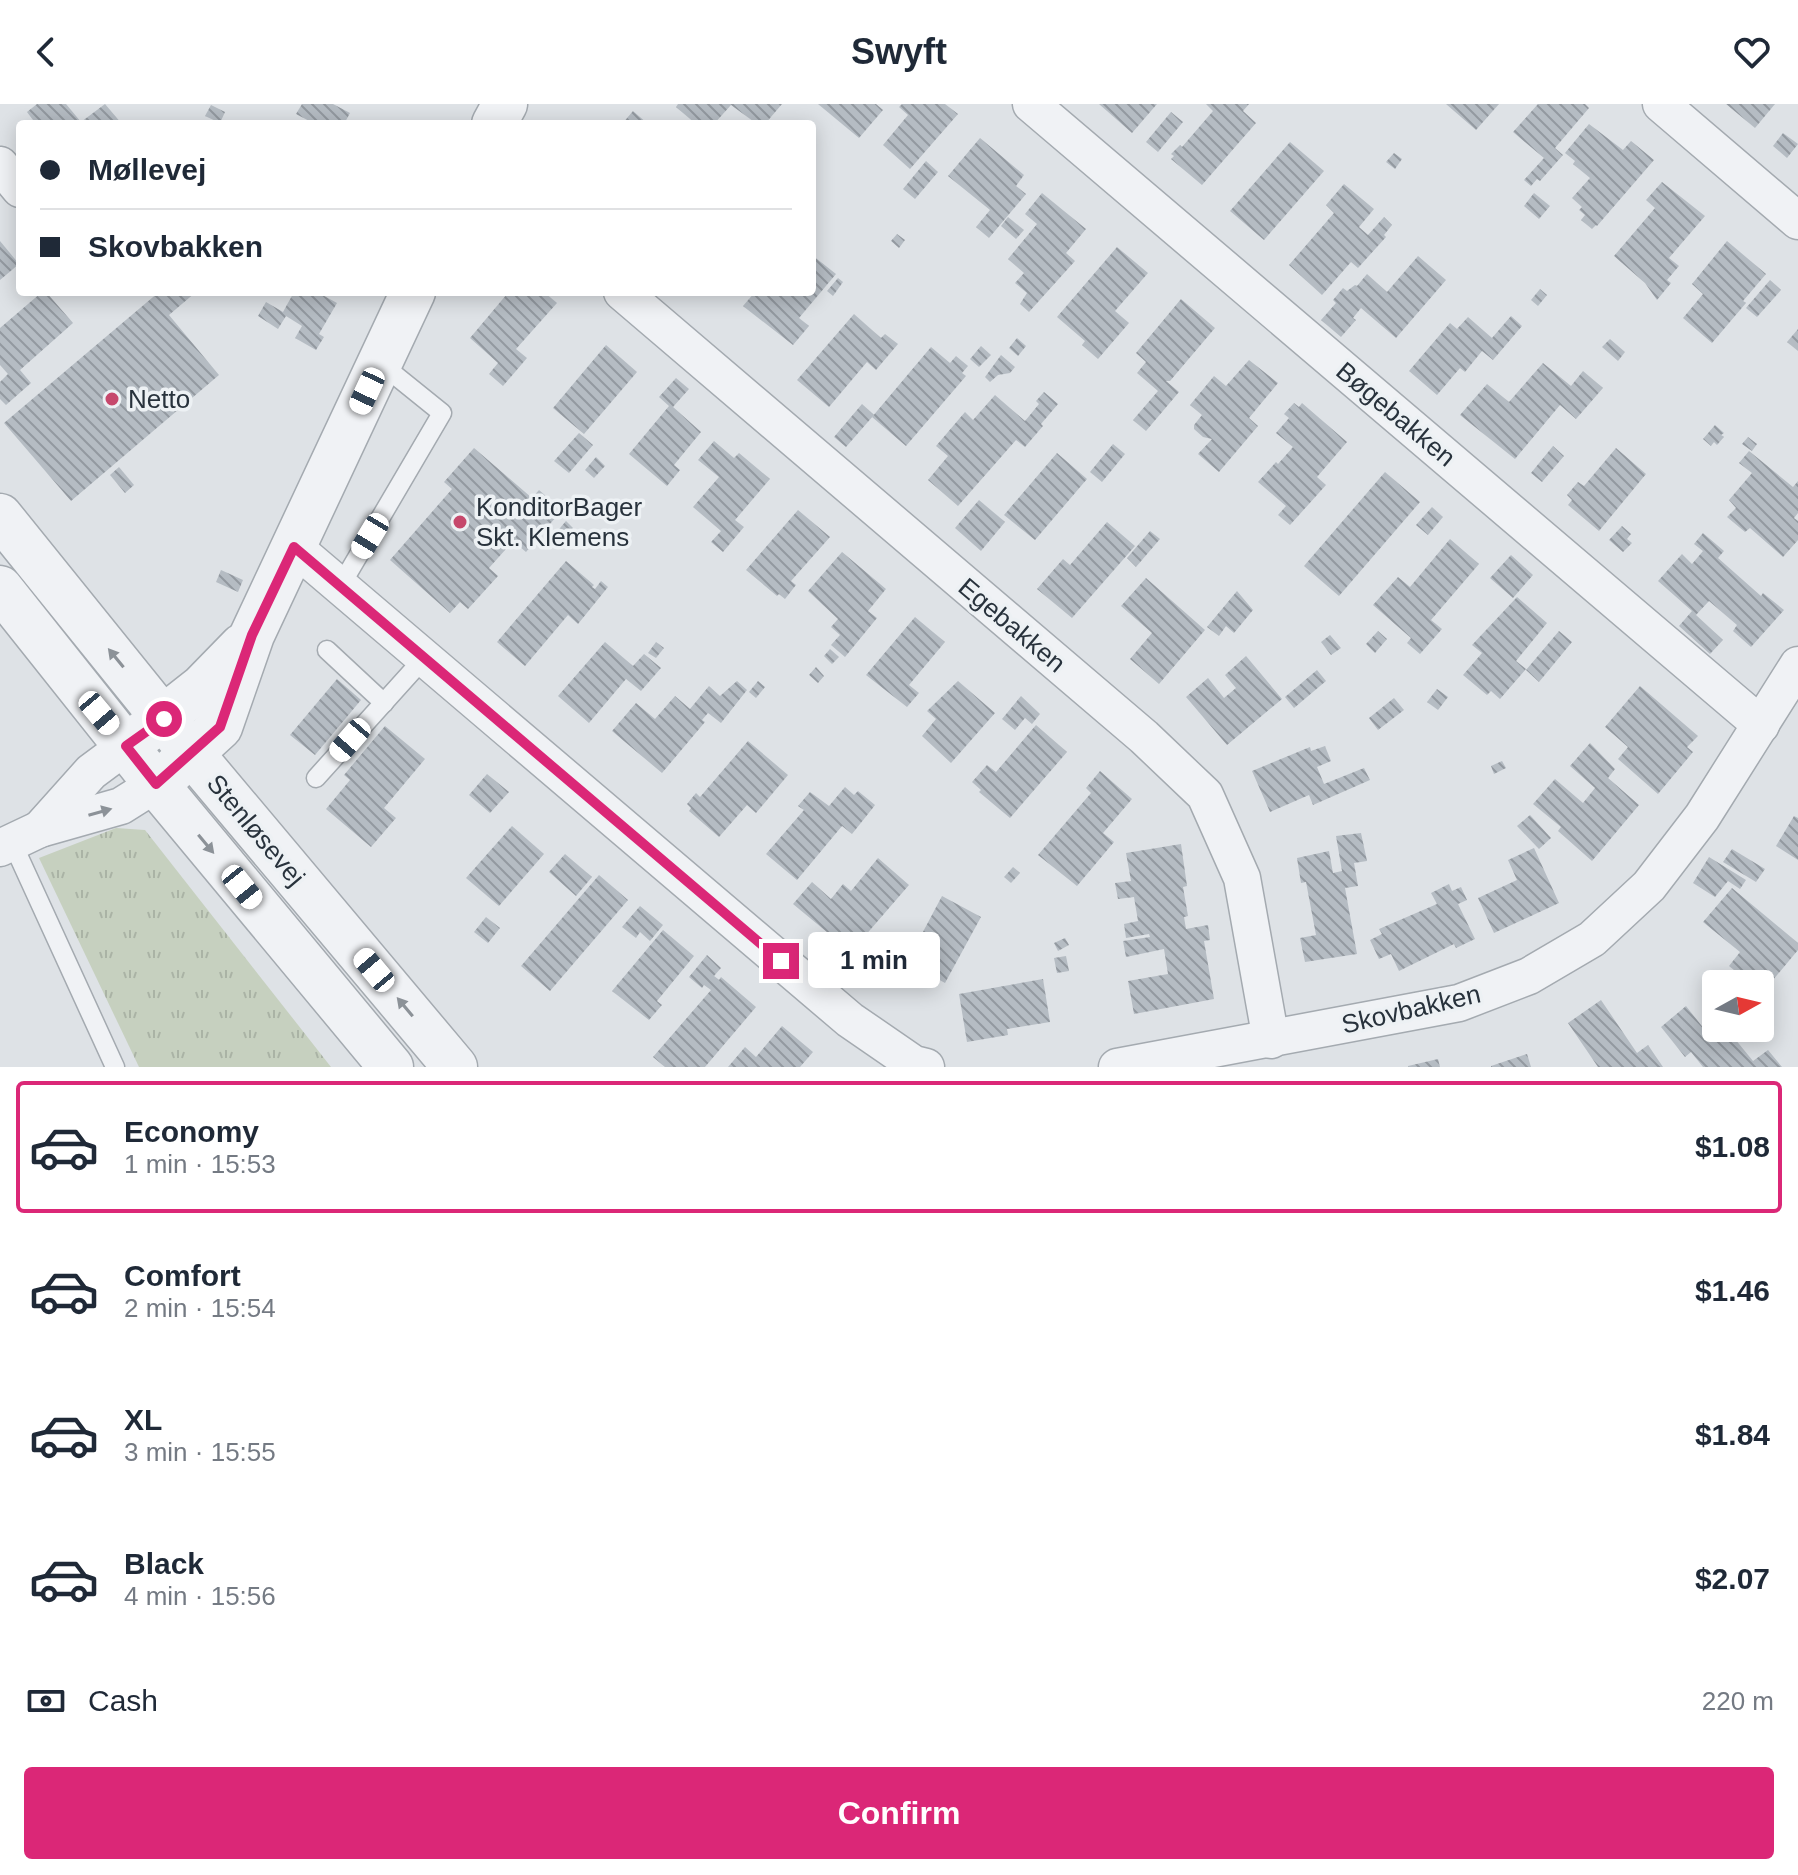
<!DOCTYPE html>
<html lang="en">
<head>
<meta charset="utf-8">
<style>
  body { margin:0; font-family:Helvetica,sans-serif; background:#f6f6f7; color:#1f2937; height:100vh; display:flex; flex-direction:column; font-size:30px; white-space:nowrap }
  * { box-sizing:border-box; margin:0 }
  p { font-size:26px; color:#747a83 }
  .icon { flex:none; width:44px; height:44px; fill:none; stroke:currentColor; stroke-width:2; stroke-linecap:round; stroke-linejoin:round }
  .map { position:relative; height:963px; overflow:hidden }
  .drawer { display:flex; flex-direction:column; background:#fff; flex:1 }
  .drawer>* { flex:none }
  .banner { position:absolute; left:16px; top:16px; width:800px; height:176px; border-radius:8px; box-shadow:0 4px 20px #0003; display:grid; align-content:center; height:176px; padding:0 24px; background:#fff }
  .needle { width:52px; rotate:82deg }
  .fabs { position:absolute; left:1702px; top:866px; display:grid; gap:16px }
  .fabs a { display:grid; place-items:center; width:72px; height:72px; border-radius:8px; background:#fff; box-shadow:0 4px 20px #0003; font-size:40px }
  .end { position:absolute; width:36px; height:36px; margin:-18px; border:10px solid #db2777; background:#fff; box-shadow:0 0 0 4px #fff }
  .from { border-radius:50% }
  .bubble { position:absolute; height:56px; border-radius:8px; background:#fff; box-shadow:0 4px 20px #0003; font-size:26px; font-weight:700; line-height:56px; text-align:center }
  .car { position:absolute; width:24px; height:48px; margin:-24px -12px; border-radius:10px; box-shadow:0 0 6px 2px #0007; background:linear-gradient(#fff 24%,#345 0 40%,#fff 0 76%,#345 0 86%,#fff 0) }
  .banner b { display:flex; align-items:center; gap:28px; height:76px; font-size:30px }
  .banner b+b { border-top:2px solid #e0e1e3 }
  .banner i { width:20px; height:20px; background:#1f2937 }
  ul { padding:14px 0 0; list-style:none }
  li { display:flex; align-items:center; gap:24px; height:132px; margin:0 16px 12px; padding:0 8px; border:4px solid transparent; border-radius:8px }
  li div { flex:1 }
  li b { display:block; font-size:30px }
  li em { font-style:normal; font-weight:700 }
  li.current { border-color:#db2777 }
  li>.icon { width:72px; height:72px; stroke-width:1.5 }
  .pay { display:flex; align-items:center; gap:20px; height:88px; padding:0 24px; font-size:30px }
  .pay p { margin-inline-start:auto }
  .action { display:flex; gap:16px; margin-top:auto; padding:16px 24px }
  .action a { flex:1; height:92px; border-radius:8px; background:#db2777; color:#fff; font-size:32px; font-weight:700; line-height:92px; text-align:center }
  header { display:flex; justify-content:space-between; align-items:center; height:104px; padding:0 24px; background:#fff; font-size:36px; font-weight:700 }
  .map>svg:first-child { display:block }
  .grass { fill:url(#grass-tufts) }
  .building { fill:url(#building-back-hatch) }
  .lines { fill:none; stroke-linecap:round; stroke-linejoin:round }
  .service-casing { stroke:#a4aab0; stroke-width:21 }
  .minor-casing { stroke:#a4aab0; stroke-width:39 }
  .tertiary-casing { stroke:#a4aab0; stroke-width:47 }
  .service { stroke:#f0f2f5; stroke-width:18 }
  .minor { stroke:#f0f2f5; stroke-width:36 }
  .tertiary { stroke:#f0f2f5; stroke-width:44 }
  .oneway { fill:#8c9298 }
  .route { stroke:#db2777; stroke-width:10 }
  .poi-dot { fill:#c6486c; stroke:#edf1f4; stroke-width:3 }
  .labels { text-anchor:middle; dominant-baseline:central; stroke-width:7; stroke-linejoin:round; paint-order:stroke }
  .poi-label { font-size:26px; fill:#28323c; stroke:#edf1f4; text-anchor:start }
  .street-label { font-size:26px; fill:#28323c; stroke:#edf1f4 }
</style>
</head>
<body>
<header><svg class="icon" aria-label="back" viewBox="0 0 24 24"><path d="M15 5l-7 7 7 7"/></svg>Swyft<svg class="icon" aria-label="heart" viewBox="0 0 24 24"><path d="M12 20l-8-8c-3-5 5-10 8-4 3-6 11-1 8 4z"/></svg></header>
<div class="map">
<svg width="1798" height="963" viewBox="0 0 1798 963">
  <defs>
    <pattern id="grass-tufts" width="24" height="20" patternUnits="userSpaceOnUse" patternTransform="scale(2)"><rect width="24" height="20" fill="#c6d0bf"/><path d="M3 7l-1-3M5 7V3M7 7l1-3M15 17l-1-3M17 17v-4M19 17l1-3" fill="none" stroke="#aab3a5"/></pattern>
    <pattern id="building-back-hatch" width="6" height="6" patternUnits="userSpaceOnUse" patternTransform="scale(2)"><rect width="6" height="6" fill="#b5bcc3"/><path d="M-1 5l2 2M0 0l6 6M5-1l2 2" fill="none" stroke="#9399a0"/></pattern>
  </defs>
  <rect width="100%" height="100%" fill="#dee2e6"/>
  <path class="grass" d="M116 724 145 726 331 963H139L39 754Z"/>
  <g class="building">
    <path d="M37 0H66L81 18 105 0 122 20H36L27 8Z"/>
    <path d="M302 0H333L350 9 344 20H315L296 10Z"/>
    <path d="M678 0H782L765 20H757L731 1 714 20H696L676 3Z"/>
    <path d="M818 0H876L883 6 859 34Z"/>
    <path d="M902 0H945L958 10 910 65 883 41 908 11 899 3Z"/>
    <path d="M1099 0H1157L1132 29Z"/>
    <path d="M1206 0H1249L1243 7 1256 19 1202 81 1171 55 1174 52 1171 50 1180 41 1182 43 1213 7Z"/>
    <path d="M1446 0H1499L1476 26Z"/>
    <path d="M1538 0H1585L1589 4 1555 44 1563 51 1540 77 1537 75 1531 82 1524 76 1544 54 1513 28Z"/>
    <path d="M1726 0H1775L1755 24Z"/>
    <path d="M211 1 225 8 220 19 205 12Z"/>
    <path d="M633 7 648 20H622Z"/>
    <path d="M1171 8 1183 18 1158 48 1146 38Z"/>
    <path d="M1589 20 1623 46 1631 37 1654 56 1597 122 1596 121 1592 125 1581 116 1585 111 1579 106 1582 103 1572 94 1590 74 1573 60 1575 57 1565 49Z"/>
    <path d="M1783 29 1798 40 1787 54 1773 42Z"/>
    <path d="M980 34 1024 71 1016 82 1026 90 989 134 976 123 990 106 948 72Z"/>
    <path d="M1290 38 1324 67 1264 136 1230 107Z"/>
    <path d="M1394 49 1402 55 1395 65 1386 58Z"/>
    <path d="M926 57 938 68 915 95 903 85Z"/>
    <path d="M1662 78 1705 112 1669 154 1679 162 1667 176 1671 179 1657 196 1645 179 1614 152 1655 104 1646 96Z"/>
    <path d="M1344 80 1374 105 1359 123 1368 131 1384 113 1392 121 1384 131 1386 133 1358 164 1351 158 1322 191 1289 161 1334 109 1326 101Z"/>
    <path d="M1042 89 1086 125 1066 149 1075 157 1029 208 1020 200 1027 189 1015 179 1024 169 1008 155 1037 120 1025 110Z"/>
    <path d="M1534 89 1550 102 1539 115 1524 102Z"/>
    <path d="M1008 113 1024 126 1016 135 1001 122Z"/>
    <path d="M897 130 905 136 899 144 891 137Z"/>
    <path d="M0 137 19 160 0 176Z"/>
    <path d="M1727 137 1766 170 1743 197 1746 199 1712 239 1683 214 1703 190 1692 180Z"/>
    <path d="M1117 143 1148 169 1115 207 1129 219 1098 255 1082 241 1085 237 1057 213Z"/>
    <path d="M812 151 836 170 799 214 809 222 793 241 743 202 755 188H812Z"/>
    <path d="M1418 152 1446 176 1396 234 1361 204 1353 214 1356 216 1341 233 1321 216 1336 199 1333 196 1343 184 1347 187 1355 181 1357 182 1367 170 1387 188Z"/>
    <path d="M838 174 843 178 833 192 827 187Z"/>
    <path d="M1770 176 1781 186 1757 213 1746 204Z"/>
    <path d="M1540 185 1547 191 1538 202 1531 196Z"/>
    <path d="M42 188H46L73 219 20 266 31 279 6 301 0 295V278L8 270 0 261V224Z"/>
    <path d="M159 188H196L169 211 219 271 71 397 4 319Z"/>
    <path d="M294 188H317L337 199 319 230 324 233 316 246 295 234 302 222 286 212 278 225 258 212 266 198 283 208Z"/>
    <path d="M505 188H544L557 199 516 245 527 254 503 282 489 270 498 259 470 234 507 190Z"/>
    <path d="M1181 195 1215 224 1170 277H1166L1179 288 1146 327 1133 316 1158 287 1137 269 1146 258 1136 249Z"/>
    <path d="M854 210 881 234 885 230 898 240 876 266 867 258 829 303 797 276Z"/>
    <path d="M1511 212 1522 222 1493 256 1482 247 1465 268 1460 264 1437 291 1409 267 1450 219 1457 225 1468 213 1492 234Z"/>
    <path d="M1798 225V247L1787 238Z"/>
    <path d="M1017 234 1026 242 1018 252 1009 244Z"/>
    <path d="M1610 235 1625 248 1618 257 1602 243Z"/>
    <path d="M606 241 637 268 584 330 553 304Z"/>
    <path d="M981 242 991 251 979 263 970 255Z"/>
    <path d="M931 243 950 259 956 252 968 262 962 269 966 272 906 342 872 313Z"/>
    <path d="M1001 251 1015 263 1010 269 998 271 990 278 985 273Z"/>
    <path d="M1249 256 1278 279 1249 314 1258 322 1219 368 1198 350 1212 335 1203 333 1194 325V321L1202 311 1190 301 1214 272 1226 282Z"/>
    <path d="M1543 259 1571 282 1583 267 1603 284 1576 315 1560 301 1515 355 1460 311 1487 280 1509 298Z"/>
    <path d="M676 274 689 285 673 303 701 328 674 361 680 366 667 382 629 350 669 302 659 293Z"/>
    <path d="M1044 288 1058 300 1041 320 1043 322 1025 343 1016 336 958 402 928 376 948 352 936 342 965 308 973 316 995 291 1025 317 1039 300 1036 297Z"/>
    <path d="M1294 299 1299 303 1302 299 1347 338 1317 373 1326 381 1290 421 1278 411 1286 402 1258 378 1276 358 1278 360 1293 343 1276 329 1289 314 1284 310Z"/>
    <path d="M862 300 874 311 846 343 834 333Z"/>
    <path d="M1715 321 1724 329 1721 331 1724 333 1717 341 1714 338 1711 342 1703 335Z"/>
    <path d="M579 329 593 341 569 369 554 357Z"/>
    <path d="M1748 333 1757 340 1752 347 1742 340Z"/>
    <path d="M714 337 734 354 739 349 770 375 735 416 744 423 723 448 711 438 721 427 693 403 719 373 698 356Z"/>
    <path d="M1113 340 1125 350 1102 378 1090 368Z"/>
    <path d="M1553 342 1564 352 1542 378 1531 369Z"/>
    <path d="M474 344 532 394 539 386 562 406 526 448 513 437 489 464 498 472 468 505 460 498 450 509 390 456 452 385 444 378Z"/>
    <path d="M1616 344 1646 370 1599 427 1568 401 1572 396 1567 391 1578 378 1584 382Z"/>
    <path d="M1749 347 1793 383 1798 377V409L1794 414 1798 417V436L1783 453 1750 424 1745 428 1727 413 1736 404 1729 396 1752 369 1739 359Z"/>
    <path d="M1057 349 1087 375 1035 436 1004 411Z"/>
    <path d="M596 353 605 362 594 374 585 366Z"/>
    <path d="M119 363 134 381 125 389 110 371Z"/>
    <path d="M1385 368 1420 398 1339 492 1304 462Z"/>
    <path d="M979 396 1005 418 981 447 955 424Z"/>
    <path d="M1432 403 1443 413 1428 431 1416 421Z"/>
    <path d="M798 406 830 433 791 477 796 481 785 495 779 490 777 492 746 466Z"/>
    <path d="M566 417 573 424 563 437 555 430Z"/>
    <path d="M1107 418 1135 442 1072 514 1037 485 1063 455 1070 461Z"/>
    <path d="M1622 422 1631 430 1627 435 1632 439 1623 448 1609 436Z"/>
    <path d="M1150 427 1160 435 1136 463 1127 454Z"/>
    <path d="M1703 429 1724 447 1718 454 1761 492 1763 489 1784 506 1751 543 1733 527 1737 521 1709 497 1696 511 1723 536 1710 550 1679 522 1692 507 1658 477 1682 450 1692 460 1703 447 1694 440Z"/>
    <path d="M1450 435 1479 460 1431 516 1442 525 1420 550 1407 539 1411 534 1373 501 1398 473 1410 483Z"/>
    <path d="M842 448 886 485 868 507 877 514 845 553 831 541 840 531 831 523 838 515 808 487Z"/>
    <path d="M1511 451 1533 471 1513 494 1490 474Z"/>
    <path d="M566 457 594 481 592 483 595 485 601 477 608 483 578 520 568 511 525 562 497 538Z"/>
    <path d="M221 466 243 476 238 488 216 478Z"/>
    <path d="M1146 474 1205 526 1159 580 1130 555 1152 529 1121 502Z"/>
    <path d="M1237 487 1253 506 1234 529 1226 522 1219 532 1207 523Z"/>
    <path d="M1517 493 1547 519 1516 557 1526 565 1500 595 1491 587 1487 591 1463 571 1482 549 1472 541Z"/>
    <path d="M915 513 945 538 909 581 919 589 907 603 866 571Z"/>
    <path d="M1378 527 1387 535 1375 549 1366 540Z"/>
    <path d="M1559 527 1572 538 1539 578 1526 566Z"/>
    <path d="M1330 531 1341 544 1331 551 1321 538Z"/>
    <path d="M605 538 633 562 644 550 661 564 641 587 626 575 589 619 558 592Z"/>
    <path d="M656 538 664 544 656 554 648 549Z"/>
    <path d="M830 545 839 553 832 560 824 552Z"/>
    <path d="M1246 552 1282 595 1227 641 1186 593 1208 574 1224 594 1236 584 1225 571Z"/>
    <path d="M816 563 824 572 818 579 809 571Z"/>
    <path d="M1317 566 1326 577 1294 604 1285 593Z"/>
    <path d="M337 575 361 596 315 651 290 631Z"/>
    <path d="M737 577 747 586 721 619 708 609 702 616 705 618 662 669 612 627 636 599 655 615 675 592 690 605 709 582 720 592Z"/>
    <path d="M758 577 765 583 756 594 749 588Z"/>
    <path d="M958 577 995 609 951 659 922 632 936 615 927 607Z"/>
    <path d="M1640 582 1698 632 1687 643 1693 648 1658 690 1618 655 1628 643 1605 623Z"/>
    <path d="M1437 585 1448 593 1438 606 1427 598Z"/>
    <path d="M1021 592 1040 610 1032 620 1025 614 1015 626 1002 615Z"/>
    <path d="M1394 594 1404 606 1378 626 1369 614Z"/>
    <path d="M1036 621 1067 648 1010 714 979 688 981 686 972 678 987 661 996 668Z"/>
    <path d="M385 622 425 655 384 704 396 714 371 743 326 705 350 676 344 671Z"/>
    <path d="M748 637 788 671 756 709 747 701 719 733 689 707 691 704 687 700 696 689 700 693Z"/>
    <path d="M1590 639 1615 665 1608 674 1639 701 1592 757 1558 727 1561 723 1533 700 1555 675 1583 699 1595 684 1570 662Z"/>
    <path d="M1325 642 1331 657 1317 663 1324 680 1364 664 1370 676 1313 701 1309 691 1270 708 1252 667 1310 643 1311 647Z"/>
    <path d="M1502 657 1506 664 1494 670 1491 662Z"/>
    <path d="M1100 667 1132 695 1103 729 1114 738 1077 782 1038 751 1091 689 1086 684Z"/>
    <path d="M487 670 509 688 490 709 469 691Z"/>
    <path d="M845 683 854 691 858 687 875 701 872 705 852 730 842 722 797 776 766 750 804 706 798 702 810 688 829 702Z"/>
    <path d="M1530 711 1551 734 1539 745 1517 722Z"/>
    <path d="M1794 712 1798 714V756L1776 742Z"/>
    <path d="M512 722 544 750 499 802 466 774Z"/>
    <path d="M1361 729 1367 757 1354 759 1358 782 1345 784 1357 850 1305 858 1300 834 1316 831 1306 778 1301 779 1297 754 1329 747 1333 769 1342 767 1336 732Z"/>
    <path d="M1181 740 1187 782 1183 783 1188 812 1184 813 1186 825 1208 821 1210 836 1204 837 1214 895 1134 910 1128 877 1168 870 1164 845 1126 853 1123 837 1150 833 1149 830 1126 834 1124 820 1138 817 1134 793 1118 795 1115 779 1131 777 1126 749Z"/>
    <path d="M1534 744 1559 799 1494 829 1478 794 1517 776 1508 756Z"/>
    <path d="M1732 745 1765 765 1756 778 1723 758Z"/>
    <path d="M565 750 592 773 576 792 549 768Z"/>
    <path d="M1709 753 1746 776 1740 785 1728 777 1715 793 1693 779Z"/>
    <path d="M878 754 909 781 851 848 793 800 812 778 831 795 843 780 851 787Z"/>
    <path d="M1013 763 1020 769 1011 779 1004 773Z"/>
    <path d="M599 771 628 796 550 887 521 862Z"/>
    <path d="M1449 780 1452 787 1461 783 1467 796 1458 800 1475 835 1456 844 1454 840 1399 867 1391 850 1379 855 1370 836 1382 830 1379 825 1437 800 1431 789Z"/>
    <path d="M1732 784 1798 839V846L1762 889 1760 880H1751L1729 862 1740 848 1703 818Z"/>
    <path d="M942 792 981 813 945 879 907 858Z"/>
    <path d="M640 802 663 821 650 837 640 828 636 834 622 823Z"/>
    <path d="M486 813 500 824 488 839 474 828Z"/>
    <path d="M663 826 694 852 657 897 662 901 649 916 612 887Z"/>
    <path d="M1065 834 1069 841 1058 847 1054 839Z"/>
    <path d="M876 835 888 845 882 853 892 862 881 875 858 855Z"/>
    <path d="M707 851 721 864 714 872 719 876 721 873 756 903 705 963H665L653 953 711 886 704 881 702 884 689 873Z"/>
    <path d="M1066 852 1069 867 1057 869 1054 854Z"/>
    <path d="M1043 875 1050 918 1007 925 1008 931 967 938 959 890Z"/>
    <path d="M1601 896 1637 949 1648 941 1663 963H1598L1568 919Z"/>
    <path d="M1686 902 1705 926 1716 917V924H1726L1753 957 1768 946 1782 963H1703L1691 948 1685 953 1661 923Z"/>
    <path d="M782 922 813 948 800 963H728L745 943 756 953Z"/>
    <path d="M1527 950 1531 963H1491V962Z"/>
    <path d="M1438 955 1440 963H1408V962Z"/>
  </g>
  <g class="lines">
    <defs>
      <g id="service">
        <path d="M341 481 442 309 380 259"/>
        <path d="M327 546 384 599"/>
        <path d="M316 674 425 553"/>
        <path d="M12 738 115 963"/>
      </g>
      <g id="minor">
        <path d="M1031 0 1761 621"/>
        <path d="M1661 0 1798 117"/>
        <path d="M0 61 20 85"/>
        <path d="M622 188 1144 633 1205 691 1242 774 1271 936"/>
        <path d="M294 443 850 916 914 960 926 963"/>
        <path d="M40 725 91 668 126 642"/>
        <path d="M0 744 40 725 121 702 156 680"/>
        <path d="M1117 963 1459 899 1529 872 1592 835 1649 782 1702 713 1798 561"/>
      </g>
      <g id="tertiary">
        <path d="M494 20 505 0"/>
        <path d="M0 412 192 650 455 963"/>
        <path d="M0 484 156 680 391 963"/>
        <path d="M141 631 202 583 242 542"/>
        <path d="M172 667 220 623 252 531 413 188"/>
      </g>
    </defs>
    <use href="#service" class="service-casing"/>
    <use href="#minor" class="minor-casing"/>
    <use href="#tertiary" class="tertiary-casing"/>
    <use href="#service" class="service"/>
    <use href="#minor" class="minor"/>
    <use href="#tertiary" class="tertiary"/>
  </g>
  <defs><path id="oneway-solid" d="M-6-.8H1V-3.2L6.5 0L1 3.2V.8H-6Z" transform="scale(2)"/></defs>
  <g class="oneway">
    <use href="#oneway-solid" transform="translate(116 554) rotate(-129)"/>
    <use href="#oneway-solid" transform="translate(100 708) rotate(-16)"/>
    <use href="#oneway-solid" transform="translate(206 740) rotate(50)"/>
    <use href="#oneway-solid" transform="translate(405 903) rotate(-130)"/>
  </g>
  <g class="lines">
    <path class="route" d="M164 615 126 642 156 680 220 623 252 531 294 443 781 857"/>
  </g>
  <g class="poi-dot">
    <circle cx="112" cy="295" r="8"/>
    <circle cx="460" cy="418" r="8"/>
  </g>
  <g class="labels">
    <g class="poi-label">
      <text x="128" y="295">Netto</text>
      <text x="476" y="403">KonditorBager<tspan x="476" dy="30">Skt. Klemens</tspan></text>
    </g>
    <g class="street-label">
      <text transform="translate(1396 310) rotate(40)">Bøgebakken</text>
      <text transform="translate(1012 521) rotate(40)">Egebakken</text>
      <text transform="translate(256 726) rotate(50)">Stenløsevej</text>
      <text transform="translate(1411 905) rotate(-13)">Skovbakken</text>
    </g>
  </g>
</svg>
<div class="fabs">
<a><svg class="needle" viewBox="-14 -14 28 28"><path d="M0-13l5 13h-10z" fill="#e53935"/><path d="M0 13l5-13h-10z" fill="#747a83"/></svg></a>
</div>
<i class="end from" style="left:164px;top:615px"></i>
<i class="end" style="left:781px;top:857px"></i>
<div class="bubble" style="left:808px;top:828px;width:132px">1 min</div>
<i class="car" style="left:367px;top:287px;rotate:205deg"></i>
<i class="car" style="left:370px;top:432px;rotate:211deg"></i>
<i class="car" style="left:99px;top:609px;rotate:140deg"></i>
<i class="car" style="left:350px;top:636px;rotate:221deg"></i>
<i class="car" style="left:242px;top:783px;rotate:141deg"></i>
<i class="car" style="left:374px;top:866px;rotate:320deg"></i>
<div class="banner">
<b><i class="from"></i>Møllevej</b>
<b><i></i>Skovbakken</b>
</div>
</div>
<section class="drawer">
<ul>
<li class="current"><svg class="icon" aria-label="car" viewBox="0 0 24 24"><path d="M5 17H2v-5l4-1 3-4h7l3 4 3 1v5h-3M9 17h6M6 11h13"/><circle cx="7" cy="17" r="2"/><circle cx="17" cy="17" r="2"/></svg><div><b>Economy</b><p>1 min · 15:53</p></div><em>$1.08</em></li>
<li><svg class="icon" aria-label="car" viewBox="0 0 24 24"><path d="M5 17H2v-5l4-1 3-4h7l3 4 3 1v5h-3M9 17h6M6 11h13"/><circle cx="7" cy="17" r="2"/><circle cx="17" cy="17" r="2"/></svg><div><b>Comfort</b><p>2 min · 15:54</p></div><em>$1.46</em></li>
<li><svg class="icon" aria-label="car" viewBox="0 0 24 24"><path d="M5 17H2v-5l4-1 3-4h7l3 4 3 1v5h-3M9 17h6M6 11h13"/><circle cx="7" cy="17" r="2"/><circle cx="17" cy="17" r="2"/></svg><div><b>XL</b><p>3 min · 15:55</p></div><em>$1.84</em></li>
<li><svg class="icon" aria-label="car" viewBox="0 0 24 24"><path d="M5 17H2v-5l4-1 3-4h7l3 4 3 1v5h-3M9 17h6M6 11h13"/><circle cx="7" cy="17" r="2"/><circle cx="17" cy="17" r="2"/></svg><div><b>Black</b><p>4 min · 15:56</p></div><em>$2.07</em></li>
</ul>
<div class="pay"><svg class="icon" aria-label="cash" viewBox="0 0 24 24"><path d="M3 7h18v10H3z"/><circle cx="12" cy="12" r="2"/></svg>Cash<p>220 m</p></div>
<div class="action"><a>Confirm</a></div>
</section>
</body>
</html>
